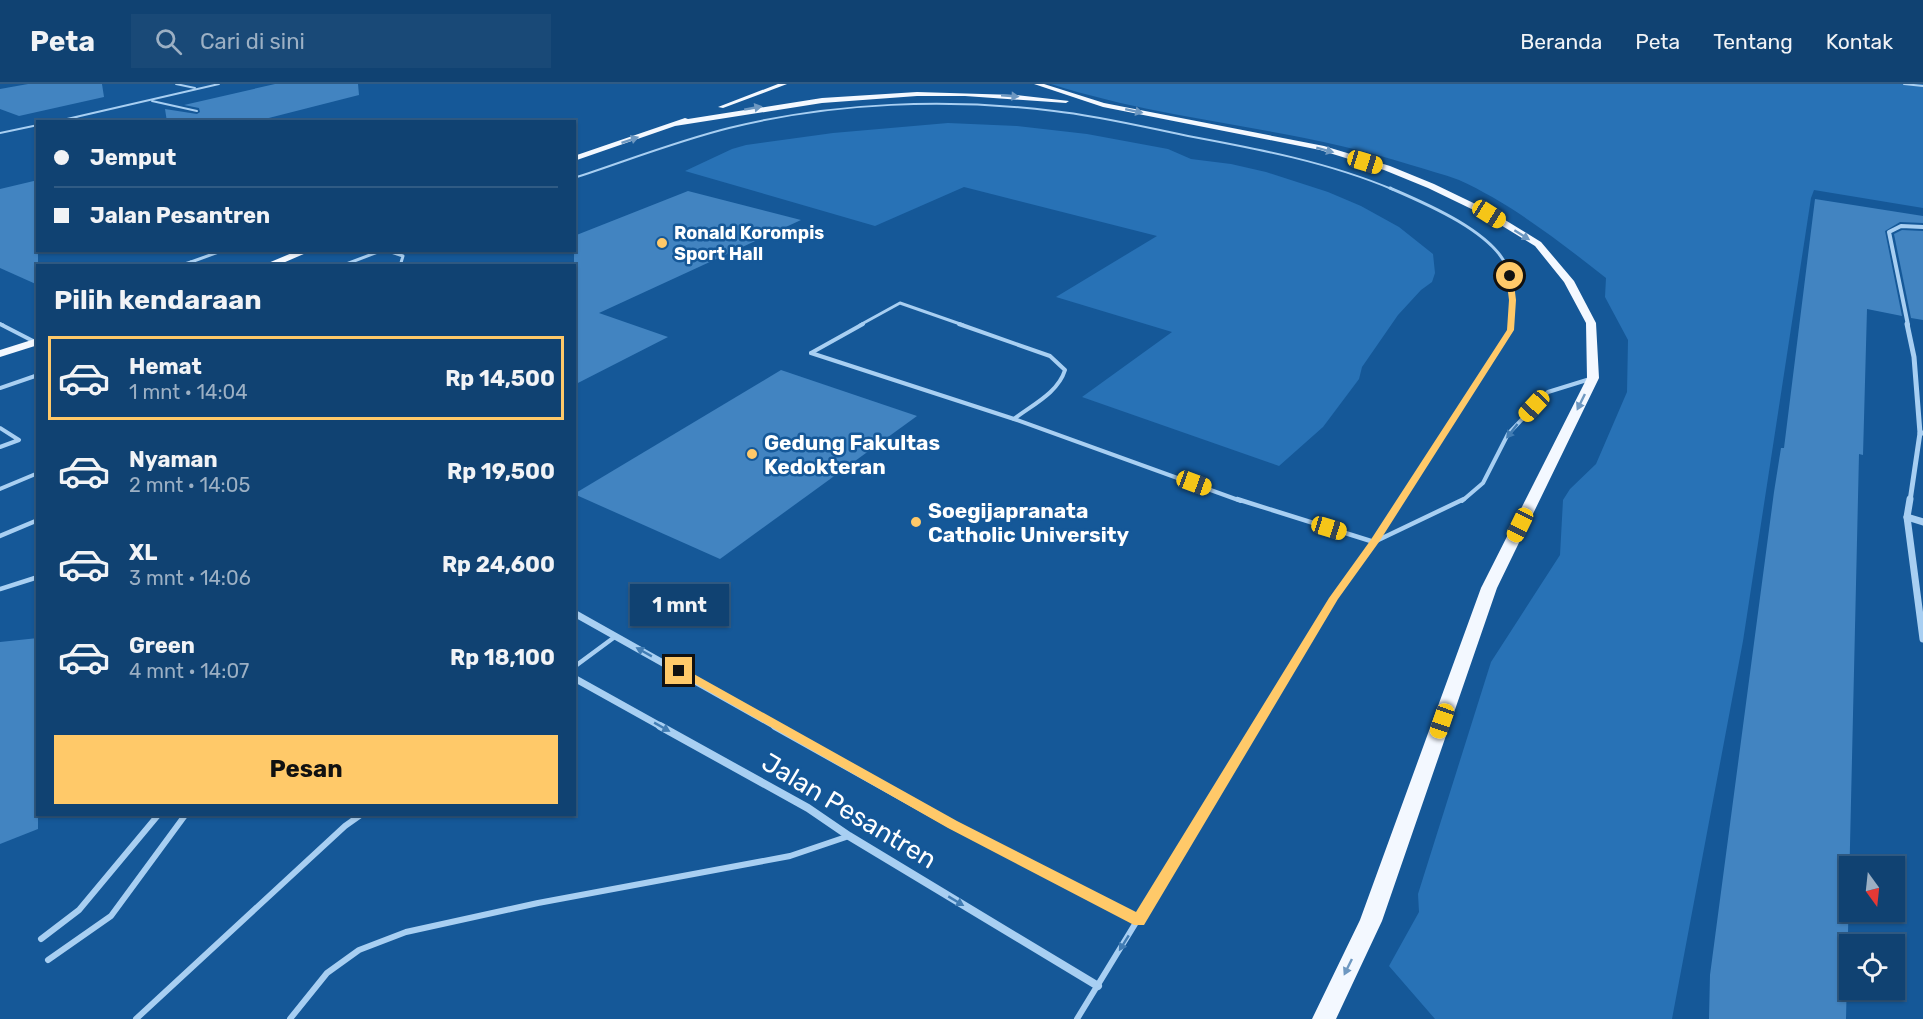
<!DOCTYPE html>
<html lang="id">
<head>
<meta charset="utf-8">
<style>
  body { margin:0; font-family:Rubik,sans-serif; background:#194977; color:#f1f3f6; height:100vh; display:flex; flex-direction:column; font-size:22px; white-space:nowrap }
  * { box-sizing:border-box; margin:0 }
  p { font-size:20px; color:#9cb0c4 }
  .icon { flex:none; width:33px; height:33px; fill:none; stroke:currentColor; stroke-width:2; stroke-linecap:round; stroke-linejoin:round }
  .map { position:relative; flex:1; overflow:hidden }
  .sheet { position:absolute; left:36px; top:180px; width:540px; height:552px; display:flex; flex-direction:column; background:#104272; border-radius:0px; box-shadow:0 2px 4px #0004,0 0 0 2px #305b84 }
  .sheet>* { flex:none }
  .top-card { position:absolute; left:36px; top:36px; width:540px; height:132px; border-radius:0px; box-shadow:0 2px 4px #0004,0 0 0 2px #305b84; display:grid; align-content:center; height:132px; padding:0 18px; background:#104272 }
  .needle { width:39px; rotate:165deg }
  .tools { position:absolute; left:1839px; top:772px; display:grid; gap:12px }
  .tools a { display:grid; place-items:center; width:66px; height:66px; border-radius:0px; background:#104272; box-shadow:0 2px 4px #0004,0 0 0 2px #305b84; font-size:30px }
  .end { position:absolute; width:27px; height:27px; margin:-14px; border:8px solid #ffc969; background:#111; box-shadow:0 0 0 3px #111 }
  .from { border-radius:50% }
  .bubble { position:absolute; height:42px; border-radius:0px; background:#104272; box-shadow:0 2px 4px #0004,0 0 0 2px #305b84; font-size:20px; font-weight:700; line-height:42px; text-align:center }
  .car { position:absolute; width:18px; height:36px; margin:-18px -9px; border-radius:8px; box-shadow:0 0 4px 2px #0007; background:linear-gradient(#f5c518 24%,#345 0 40%,#f5c518 0 76%,#345 0 86%,#f5c518 0) }
  .top-card b { display:flex; align-items:center; gap:21px; height:57px; font-size:22px }
  .top-card b+b { border-top:2px solid #305b84 }
  .top-card i { width:15px; height:15px; background:#f1f3f6 }
  ul { padding:0; list-style:none }
  li { display:flex; align-items:center; gap:18px; height:84px; margin:0 12px 9px; padding:0 6px; border:3px solid transparent; border-radius:0px }
  li div { flex:1 }
  li b { display:block; font-size:22px }
  li em { font-style:normal; font-weight:700 }
  li.selected { border-color:#ffc969 }
  li>.icon { width:54px; height:54px; stroke-width:1.5 }
  h2 { padding:0 18px; font-size:27px; line-height:72px }
  .button { display:flex; gap:12px; margin-top:auto; padding:12px 18px }
  .button a { flex:1; height:69px; border-radius:0px; background:#ffc969; color:#111; font-size:24px; font-weight:700; line-height:69px; text-align:center }
  header { display:flex; align-items:center; gap:36px; box-sizing:border-box; height:84px; padding:0 30px; background:#104272; border-bottom:2px solid #305b84 }
  header strong { font-size:28px }
  nav { display:flex; gap:33px; margin-inline-start:auto; font-size:21px }
  .search { width:420px; height:54px; background:#194977; display:flex; align-items:center; gap:15px; box-sizing:border-box; padding:0 21px; border-radius:0px; color:#9cb0c4; font-size:22px }
  .map>svg:first-child { display:block }
  .green { fill:#2872b6 }
  .building { fill:#4284c1 }
  .lines { fill:none; stroke-linecap:round; stroke-linejoin:round }
  .lane-far4 { stroke:#a8cff2; stroke-width:2 }
  .lane-far3 { stroke:#a8cff2; stroke-width:3 }
  .lane-far2 { stroke:#a8cff2; stroke-width:4 }
  .lane-far1 { stroke:#a8cff2; stroke-width:4.5 }
  .lane { stroke:#a8cff2; stroke-width:6 }
  .street-far3 { stroke:#a8cff2; stroke-width:4 }
  .street-far2 { stroke:#a8cff2; stroke-width:5 }
  .street-far1 { stroke:#a8cff2; stroke-width:7 }
  .street { stroke:#a8cff2; stroke-width:8 }
  .primary { fill:#f3f8ff; fill-rule:evenodd }
  .oneway { fill:#6e98c1 }
  .oneway2 { fill:#417cb3 }
  .route { fill:#ffc969 }
  .poi-dot { fill:#ffc969; stroke:#155898; stroke-width:2 }
  .labels { text-anchor:middle; dominant-baseline:central; stroke-width:5; stroke-linejoin:round; paint-order:stroke }
  .far-poi-label { font-size:18px; font-weight:bold; fill:#fff; stroke:#155898; text-anchor:start }
  .poi-label { font-size:21px; font-weight:bold; fill:#fff; stroke:#155898; text-anchor:start }
  .near-street-label { font-size:26px; fill:#fff; stroke:#155898 }
</style>
</head>
<body>
<header>
<strong>Peta</strong>
<div class="search"><svg class="icon" aria-label="search" viewBox="0 0 24 24"><circle cx="10" cy="10" r="6"/><path d="M15 15l6 6"/></svg>Cari di sini</div>
<nav><a>Beranda</a><a>Peta</a><a>Tentang</a><a>Kontak</a></nav>
</header>
<div class="map">
<svg width="1923" height="935" viewBox="0 0 1923 935">
  <rect width="100%" height="100%" fill="#155898"/>
  <g class="green">
    <path d="M1051 0H1923V124L1814 106 1811 114 1743 557 1672 935H1435L1389 882 1419 828 1418 810 1491 578 1560 471 1563 416 1570 405 1596 380 1627 308 1628 256 1605 213 1606 194C1560 158 1512 120 1459 96 1443 90 1427 86 1411 81 1294 43 1169 38 1051 0Z"/>
    <path d="M948 39 1017 42 1087 50 1168 65 1191 75 1231 80 1266 88 1328 108 1361 122 1399 143 1433 170 1435 189 1432 198 1421 206 1398 231 1362 283 1359 295 1323 343 1279 382 1082 313 1172 248 1056 213 1157 152 964 103 875 142 685 87 732 65 746 61 833 49Z"/>
  </g>
  <g class="building">
    <path d="M28 0H102L104 13 19 32 0 25V5Z"/>
    <path d="M275 0H358L359 11 253 38H167L165 25 197 30 200 28 199 24 184 21Z"/>
    <path d="M38 96V201L0 184V105Z"/>
    <path d="M688 107 801 136 599 229 668 253 574 301V152Z"/>
    <path d="M1815 115 1923 132V139L1900 138 1885 147 1902 232 1867 225 1863 371 1859 370 1846 935H1709L1710 891 1774 408 1781 364H1784Z"/>
    <path d="M1902 146 1923 147V236L1911 234 1894 150Z"/>
    <path d="M781 286 917 332 720 475 574 410Z"/>
    <path d="M38 554V745L0 760V558Z"/>
  </g>
  <g class="lines">
    <g class="lane-far4">
      <path d="M176 0 195 4"/>
      <path d="M1904 0 1923 2"/>
      <path d="M152 17 197 27"/>
      <path d="M75 34 89 38"/>
      <path d="M54 38 219 0"/>
      <path d="M0 49 38 41"/>
      <path d="M574 94C626 77 677 57 729 44 834 18 948 14 1054 27 1099 32 1144 43 1188 52 1258 65 1328 78 1394 106"/>
    </g>
    <g class="lane-far3">
      <path d="M1390 104C1425 119 1494 148 1508 185 1514 203 1512 223 1511 241"/>
      <path d="M385 166 403 172 400 182"/>
      <path d="M178 182 191 178"/>
      <path d="M202 182 191 178 224 166"/>
      <path d="M341 182 383 166"/>
      <path d="M0 240 3 241"/>
      <path d="M860 241 900 219 963 241"/>
    </g>
    <g class="lane-far2">
      <path d="M0 240 35 258"/>
      <path d="M959 240 1050 272 1065 286C1058 309 1032 321 1014 335"/>
      <path d="M811 269 1014 335 1241 417"/>
      <path d="M811 269 863 240"/>
      <path d="M0 304 38 291"/>
      <path d="M0 344 19 356 0 363"/>
      <path d="M0 405 38 389"/>
      <path d="M1401 417 1511 246V240"/>
      <path d="M1462 417 1483 399 1508 350 1548 308 1590 295"/>
    </g>
    <g class="lane-far1">
      <path d="M1237 415 1374 458 1402 415"/>
      <path d="M0 452 38 436"/>
      <path d="M0 505 38 493"/>
      <path d="M574 583 616 552"/>
      <path d="M1255 643 1334 514 1374 458 1464 415"/>
    </g>
    <g class="lane">
      <path d="M41 855 79 826 159 730"/>
      <path d="M48 876 111 832 186 730"/>
      <path d="M136 935 345 742 362 730"/>
      <path d="M290 935 327 889 359 866 406 848 538 819 790 772 849 752"/>
      <path d="M1077 935 1256 642"/>
    </g>
    <path class="street-far3" d="M1908 241 1889 148 1901 142 1923 143"/>
    <g class="street-far2">
      <path d="M1907 240 1914 273 1920 349H1923"/>
      <path d="M1910 417 1920 349"/>
    </g>
    <g class="street-far1">
      <path d="M1910 415 1907 433 1923 555"/>
      <path d="M1907 433 1923 438"/>
      <path d="M574 529 777 643"/>
      <path d="M574 594 662 643"/>
    </g>
    <g class="street">
      <path d="M660 642 808 724 849 752 1098 902"/>
      <path d="M775 642 952 741 1139 836"/>
    </g>
    <g class="primary">
      <path d="M778 0H787L723 24 718 23Z"/>
      <path d="M1034 0H1044L1104 19 1324 62 1390 82 1434 100 1492 128 1541 158 1574 197 1596 239 1599 294 1497 504 1382 837 1336 935H1312L1360 836 1481 504 1587 294 1586 239 1564 198 1535 162 1486 132 1428 104 1384 86 1320 66 1103 23Z"/>
      <path d="M917 8 1015 11 1069 17 1066 19 965 12H917L822 19 675 42 574 77V72L685 34 688 35 822 14Z"/>
      <path d="M299 166H313L276 182H261Z"/>
      <path d="M38 254V261L0 273V266Z"/>
    </g>
  </g>
  <defs><path id="oneway-solid" d="M-6-.8H1V-3.2L6.5 0L1 3.2V.8H-6Z" transform="scale(1.5)"/></defs>
  <g class="oneway">
    <use href="#oneway-solid" transform="translate(1010 12) rotate(4)"/>
    <use href="#oneway-solid" transform="translate(753 24) rotate(-10)"/>
    <use href="#oneway-solid" transform="translate(1134 27) rotate(12)"/>
    <use href="#oneway-solid" transform="translate(630 56) rotate(-19)"/>
    <use href="#oneway-solid" transform="translate(1325 66) rotate(15)"/>
    <use href="#oneway-solid" transform="translate(1522 151) rotate(32)"/>
    <use href="#oneway-solid" transform="translate(1581 318) rotate(116)"/>
    <use href="#oneway-solid" transform="translate(1348 883) rotate(116)"/>
  </g>
  <g class="oneway2">
    <use href="#oneway-solid" transform="translate(1512 347) rotate(128)"/>
    <use href="#oneway-solid" transform="translate(644 568) rotate(-151)"/>
    <use href="#oneway-solid" transform="translate(662 643) rotate(29)"/>
    <use href="#oneway-solid" transform="translate(956 817) rotate(31)"/>
    <use href="#oneway-solid" transform="translate(1124 859) rotate(122)"/>
  </g>
  <path class="route" d="M1510 190 1513 192 1516 216 1514 246 1379 458 1338 515 1144 841H1134L948 744 673 587 675 584H683L957 737 1136 828 1329 514 1370 457 1507 246 1509 216 1506 192Z"/>
  <g class="poi-dot">
    <circle cx="662" cy="159" r="6"/>
    <circle cx="752" cy="370" r="6"/>
    <circle cx="916" cy="438" r="6"/>
  </g>
  <g class="labels">
    <g class="far-poi-label">
      <text x="674" y="149">Ronald Korompis<tspan x="674" dy="21">Sport Hall</tspan></text>
    </g>
    <g class="poi-label">
      <text x="764" y="358">Gedung Fakultas<tspan x="764" dy="24">Kedokteran</tspan></text>
      <text x="928" y="426">Soegijapranata<tspan x="928" dy="24">Catholic University</tspan></text>
    </g>
    <g class="near-street-label">
      <text transform="translate(849 727) rotate(31)">Jalan Pesantren</text>
    </g>
  </g>
</svg>
<div class="tools">
<a><svg class="needle" viewBox="-14 -14 28 28"><path d="M0-13l5 13h-10z" fill="#e53935"/><path d="M0 13l5-13h-10z" fill="#9cb0c4"/></svg></a>
<a><svg class="icon" aria-label="locate" viewBox="0 0 24 24"><circle cx="12" cy="12" r="6"/><path d="M12 2v4M12 18v4M2 12h4M18 12h4"/></svg></a>
</div>
<i class="end from" style="left:1510px;top:192px"></i>
<i class="end" style="left:679px;top:587px"></i>
<div class="bubble" style="left:630px;top:500px;width:99px">1 mnt</div>
<i class="car" style="left:1365px;top:78px;rotate:107deg"></i>
<i class="car" style="left:1489px;top:130px;rotate:122deg"></i>
<i class="car" style="left:1534px;top:322px;rotate:223deg"></i>
<i class="car" style="left:1194px;top:399px;rotate:110deg"></i>
<i class="car" style="left:1520px;top:441px;rotate:206deg"></i>
<i class="car" style="left:1329px;top:444px;rotate:107deg"></i>
<i class="car" style="left:1442px;top:637px;rotate:199deg"></i>
<div class="top-card">
<b><i class="from"></i>Jemput</b>
<b><i></i>Jalan Pesantren</b>
</div>
<section class="sheet">
<h2>Pilih kendaraan</h2>
<ul>
<li class="selected"><svg class="icon" aria-label="car" viewBox="0 0 24 24"><path d="M5 17H2v-5l4-1 3-4h7l3 4 3 1v5h-3M9 17h6M6 11h13"/><circle cx="7" cy="17" r="2"/><circle cx="17" cy="17" r="2"/></svg><div><b>Hemat</b><p>1 mnt · 14:04</p></div><em>Rp 14,500</em></li>
<li><svg class="icon" aria-label="car" viewBox="0 0 24 24"><path d="M5 17H2v-5l4-1 3-4h7l3 4 3 1v5h-3M9 17h6M6 11h13"/><circle cx="7" cy="17" r="2"/><circle cx="17" cy="17" r="2"/></svg><div><b>Nyaman</b><p>2 mnt · 14:05</p></div><em>Rp 19,500</em></li>
<li><svg class="icon" aria-label="car" viewBox="0 0 24 24"><path d="M5 17H2v-5l4-1 3-4h7l3 4 3 1v5h-3M9 17h6M6 11h13"/><circle cx="7" cy="17" r="2"/><circle cx="17" cy="17" r="2"/></svg><div><b>XL</b><p>3 mnt · 14:06</p></div><em>Rp 24,600</em></li>
<li><svg class="icon" aria-label="car" viewBox="0 0 24 24"><path d="M5 17H2v-5l4-1 3-4h7l3 4 3 1v5h-3M9 17h6M6 11h13"/><circle cx="7" cy="17" r="2"/><circle cx="17" cy="17" r="2"/></svg><div><b>Green</b><p>4 mnt · 14:07</p></div><em>Rp 18,100</em></li>
</ul>
<div class="button"><a>Pesan</a></div>
</section>
</div>
</body>
</html>
